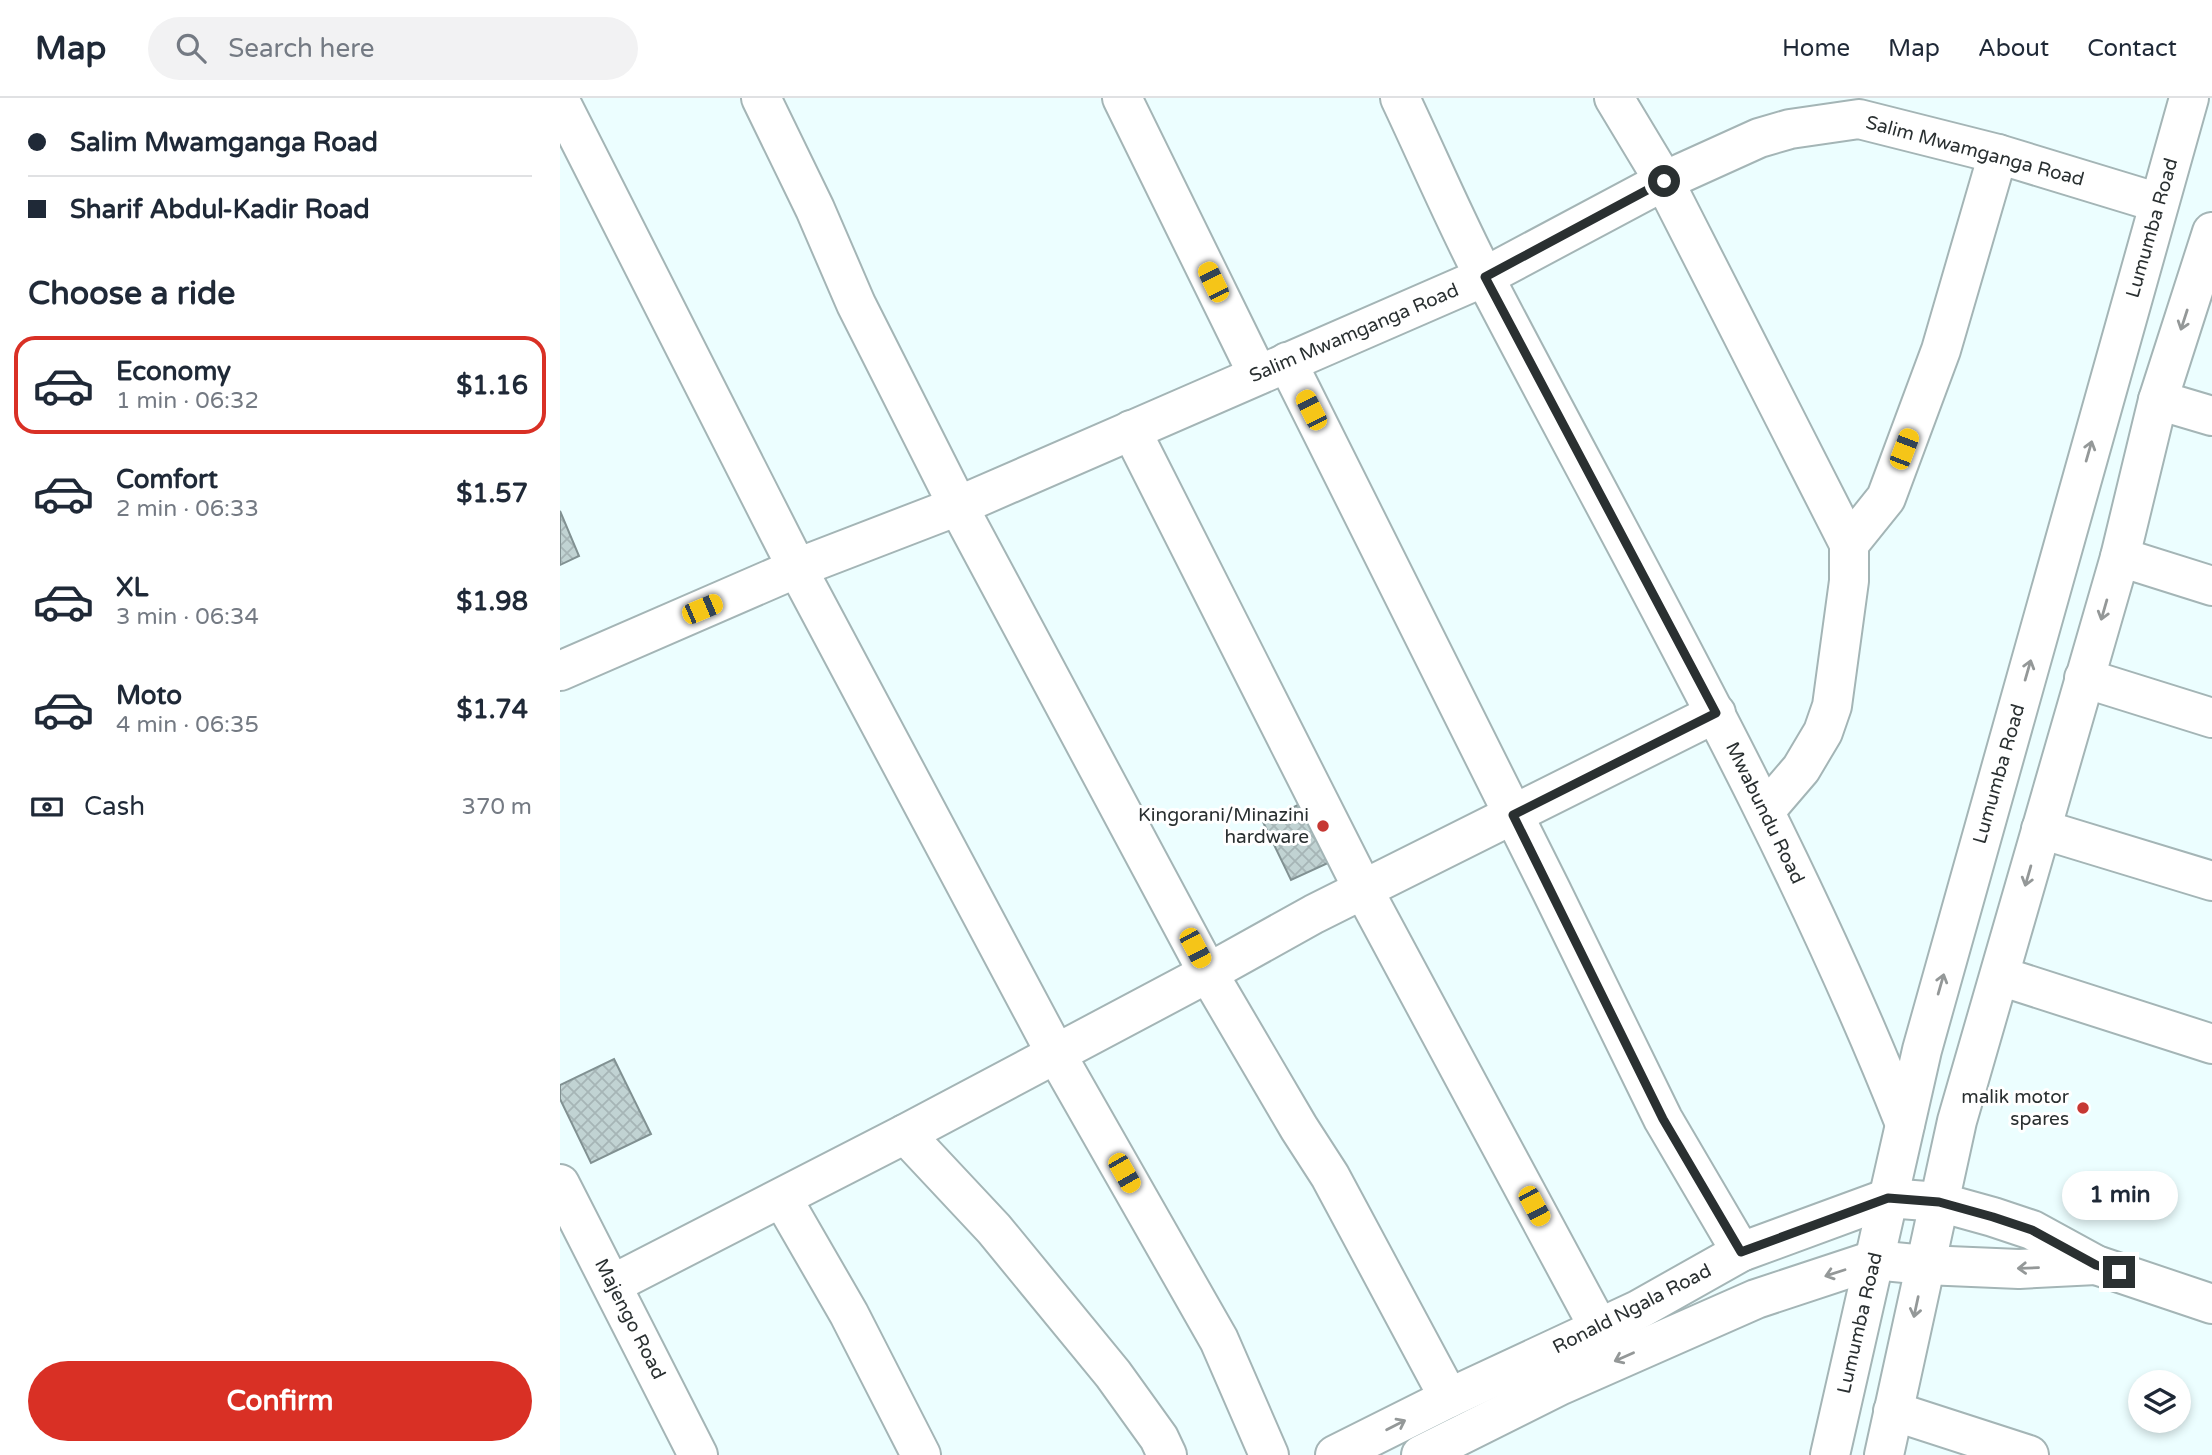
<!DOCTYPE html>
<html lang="en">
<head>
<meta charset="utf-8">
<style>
  body { margin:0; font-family:"Varela Round",sans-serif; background:#f2f2f3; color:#1f2937; height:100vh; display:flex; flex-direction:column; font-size:26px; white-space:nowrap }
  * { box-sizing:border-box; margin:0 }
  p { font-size:23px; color:#747a83 }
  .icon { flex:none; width:38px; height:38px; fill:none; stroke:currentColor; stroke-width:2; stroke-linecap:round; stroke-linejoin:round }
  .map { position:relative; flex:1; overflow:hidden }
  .panel { display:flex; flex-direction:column; background:#fff; width:560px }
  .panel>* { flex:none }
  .hud { display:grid; align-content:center; height:154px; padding:0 28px; background:#fff }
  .tools { position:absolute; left:1568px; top:1272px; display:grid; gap:14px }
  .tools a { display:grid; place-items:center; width:63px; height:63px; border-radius:50%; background:#fff; box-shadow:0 4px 10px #0003; font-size:35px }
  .end { position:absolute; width:32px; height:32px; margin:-16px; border:9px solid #2a3031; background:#fff; box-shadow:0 0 0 4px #fff }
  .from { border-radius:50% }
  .bubble { position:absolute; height:49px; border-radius:24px; background:#fff; box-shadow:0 4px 10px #0003; font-size:23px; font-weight:700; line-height:49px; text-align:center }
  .car { position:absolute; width:21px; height:42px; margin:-21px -10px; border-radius:9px; box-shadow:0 0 5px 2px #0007; background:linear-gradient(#f5c518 24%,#345 0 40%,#f5c518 0 76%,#345 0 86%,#f5c518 0) }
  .hud b { display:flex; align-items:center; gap:24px; height:66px; font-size:26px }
  .hud b+b { border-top:2px solid #e0e1e3 }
  .hud i { width:18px; height:18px; background:#1f2937 }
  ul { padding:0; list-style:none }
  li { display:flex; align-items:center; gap:21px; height:98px; margin:0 14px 10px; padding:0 14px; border:4px solid transparent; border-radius:21px }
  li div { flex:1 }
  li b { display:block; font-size:26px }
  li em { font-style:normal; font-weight:700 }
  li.on { border-color:#d93025 }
  li>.icon { width:63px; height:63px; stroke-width:1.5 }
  h2 { padding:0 28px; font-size:32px; line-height:84px }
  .pay { display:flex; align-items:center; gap:18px; height:77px; padding:0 28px; font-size:26px }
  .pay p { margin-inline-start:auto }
  .button { display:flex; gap:14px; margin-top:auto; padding:14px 28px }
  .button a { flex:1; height:80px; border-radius:42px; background:#d93025; color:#fff; font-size:28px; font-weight:700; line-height:80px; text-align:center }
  header { display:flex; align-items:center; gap:42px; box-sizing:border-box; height:98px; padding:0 35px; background:#fff; border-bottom:2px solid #e0e1e3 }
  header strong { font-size:33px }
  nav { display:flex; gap:38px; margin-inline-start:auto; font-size:24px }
  .search { width:490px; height:63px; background:#f2f2f3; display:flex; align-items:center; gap:18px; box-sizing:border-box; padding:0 24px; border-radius:38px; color:#747a83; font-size:26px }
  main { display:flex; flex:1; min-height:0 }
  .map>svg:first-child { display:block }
  .building { fill:url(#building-cross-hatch); stroke:#819192; stroke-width:2 }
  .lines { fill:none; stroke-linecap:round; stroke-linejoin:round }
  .minor-casing { stroke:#a4b5b6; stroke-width:42 }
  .major-casing { stroke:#a4b5b6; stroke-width:42 }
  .minor { stroke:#fff; stroke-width:38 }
  .major { stroke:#fff; stroke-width:38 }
  .oneway { stroke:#949898 }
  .route { stroke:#2a3031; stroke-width:9 }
  .poi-dot { fill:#c63833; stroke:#fff; stroke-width:2.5 }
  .labels { text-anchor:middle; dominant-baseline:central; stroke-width:6; stroke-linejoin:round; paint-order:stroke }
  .street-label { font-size:19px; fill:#2a3031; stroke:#fff }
  .poi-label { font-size:19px; fill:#2a3031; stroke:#fff; text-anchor:end }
</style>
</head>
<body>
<header>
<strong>Map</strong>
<div class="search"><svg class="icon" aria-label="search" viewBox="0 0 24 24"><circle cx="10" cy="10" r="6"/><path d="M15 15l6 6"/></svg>Search here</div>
<nav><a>Home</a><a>Map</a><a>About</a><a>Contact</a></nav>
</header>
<main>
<section class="panel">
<div class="hud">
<b><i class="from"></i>Salim Mwamganga Road</b>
<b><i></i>Sharif Abdul-Kadir Road</b>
</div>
<h2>Choose a ride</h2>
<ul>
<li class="on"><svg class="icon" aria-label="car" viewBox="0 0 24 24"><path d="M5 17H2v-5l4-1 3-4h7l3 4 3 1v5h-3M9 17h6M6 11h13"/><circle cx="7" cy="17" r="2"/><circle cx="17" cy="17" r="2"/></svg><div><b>Economy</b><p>1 min · 06:32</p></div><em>$1.16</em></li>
<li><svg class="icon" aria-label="car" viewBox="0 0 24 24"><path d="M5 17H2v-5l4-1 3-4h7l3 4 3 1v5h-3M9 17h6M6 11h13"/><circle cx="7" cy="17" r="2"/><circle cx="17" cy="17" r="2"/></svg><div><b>Comfort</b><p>2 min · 06:33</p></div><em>$1.57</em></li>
<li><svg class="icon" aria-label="car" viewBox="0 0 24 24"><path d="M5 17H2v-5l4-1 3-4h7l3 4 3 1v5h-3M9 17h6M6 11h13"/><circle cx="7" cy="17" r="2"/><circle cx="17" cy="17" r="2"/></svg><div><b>XL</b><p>3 min · 06:34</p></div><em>$1.98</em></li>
<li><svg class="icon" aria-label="car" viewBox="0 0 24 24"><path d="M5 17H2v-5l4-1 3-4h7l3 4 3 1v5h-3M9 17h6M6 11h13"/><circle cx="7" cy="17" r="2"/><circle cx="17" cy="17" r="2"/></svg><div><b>Moto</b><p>4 min · 06:35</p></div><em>$1.74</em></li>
</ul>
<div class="pay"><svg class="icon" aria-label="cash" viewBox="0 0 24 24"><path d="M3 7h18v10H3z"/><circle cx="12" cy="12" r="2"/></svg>Cash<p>370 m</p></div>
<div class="button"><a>Confirm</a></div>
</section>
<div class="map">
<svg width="1652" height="1357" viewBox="0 0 1652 1357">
  <defs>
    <pattern id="building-cross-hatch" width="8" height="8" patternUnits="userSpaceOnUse" patternTransform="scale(1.75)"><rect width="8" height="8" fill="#c1d3d3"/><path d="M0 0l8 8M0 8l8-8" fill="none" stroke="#a6b5b6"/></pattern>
  </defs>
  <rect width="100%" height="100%" fill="#ecfeff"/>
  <g class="building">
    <path d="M0 413 19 458 0 467Z"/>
    <path d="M752 700 781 759 731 782 703 724Z"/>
    <path d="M54 961 91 1036 31 1065 0 1001V987Z"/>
  </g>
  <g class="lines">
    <defs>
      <g id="minor">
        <path d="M201 0 255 111 296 206 398 408 648 875 739 1030 770 1078 889 1300"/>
        <path d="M562 0 698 277"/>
        <path d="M840 0C869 61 895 123 926 182 1071 461 1229 733 1345 1026"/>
        <path d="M1054 0 1104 83 1289 446V483L1272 608 1263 634 1241 671 1205 713"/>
        <path d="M0 3 237 470 496 956 659 1242 709 1357"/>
        <path d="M727 264 991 792 1103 1021 1181 1154"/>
        <path d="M1598 302 1652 318"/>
        <path d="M571 332 804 793 1039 1230"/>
        <path d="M1289 446 1326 400 1381 252 1438 56"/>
        <path d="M1560 459 1652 488"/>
        <path d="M0 573 237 470 398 408 924 179 1104 83 1199 40 1230 31 1299 21 1438 56 1599 105"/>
        <path d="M1524 580 1652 620"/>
        <path d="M1481 731 1652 783"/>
        <path d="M1440 878 1652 946"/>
        <path d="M345 1036 434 1131 553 1276 599 1340 607 1357"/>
        <path d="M0 1086 138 1357"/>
        <path d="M222 1100 289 1216 361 1357"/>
        <path d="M53 1186 345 1036 648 875 754 816 1156 615"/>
        <path d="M1333 1313 1469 1357"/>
        <path d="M775 1357 889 1300 1078 1212 1181 1154 1328 1100 1379 1104 1433 1119 1472 1132 1536 1167 1652 1206"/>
        <path d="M861 1357 1001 1287 1196 1201 1314 1162 1365 1167 1459 1171 1536 1167"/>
      </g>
      <g id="major">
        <path d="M1270 1357 1362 952 1629 0"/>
        <path d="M1324 1357 1397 1023 1560 459 1598 302 1652 134"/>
      </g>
    </defs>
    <use href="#minor" class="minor-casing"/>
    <use href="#major" class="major-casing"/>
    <use href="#minor" class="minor"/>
    <use href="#major" class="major"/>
  </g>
  <defs><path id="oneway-shaft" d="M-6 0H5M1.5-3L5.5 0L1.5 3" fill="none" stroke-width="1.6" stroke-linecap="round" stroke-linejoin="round" transform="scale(1.75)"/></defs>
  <g class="oneway">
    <use href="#oneway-shaft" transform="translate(1624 222) rotate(108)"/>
    <use href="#oneway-shaft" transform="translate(1529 353) rotate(-74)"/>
    <use href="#oneway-shaft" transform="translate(1544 512) rotate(106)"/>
    <use href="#oneway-shaft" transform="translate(1468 572) rotate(-74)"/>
    <use href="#oneway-shaft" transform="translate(1468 778) rotate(106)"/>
    <use href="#oneway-shaft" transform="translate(1381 886) rotate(-74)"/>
    <use href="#oneway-shaft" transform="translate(1468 1170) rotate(178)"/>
    <use href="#oneway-shaft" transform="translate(1275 1175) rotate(162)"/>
    <use href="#oneway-shaft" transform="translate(1356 1209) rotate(102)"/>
    <use href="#oneway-shaft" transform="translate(1064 1259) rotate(156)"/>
    <use href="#oneway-shaft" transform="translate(836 1327) rotate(-27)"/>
  </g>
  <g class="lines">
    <path class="route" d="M1104 83 925 179 1156 615 953 717 1103 1021 1181 1154 1328 1100 1379 1104 1433 1119 1472 1132 1536 1167 1559 1174"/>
  </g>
  <g class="poi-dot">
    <circle cx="763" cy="728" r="7"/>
    <circle cx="1523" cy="1010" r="7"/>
  </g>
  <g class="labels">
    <g class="street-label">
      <text transform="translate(1415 53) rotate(15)">Salim Mwamganga Road</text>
      <text transform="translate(1592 130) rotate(-74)">Lumumba Road</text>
      <text transform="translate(794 235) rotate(-23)">Salim Mwamganga Road</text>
      <text transform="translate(1439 676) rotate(-74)">Lumumba Road</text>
      <text transform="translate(1205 715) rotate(64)">Mwabundu Road</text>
      <text transform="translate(1072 1211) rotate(-27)">Ronald Ngala Road</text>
      <text transform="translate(70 1221) rotate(63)">Majengo Road</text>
      <text transform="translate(1300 1225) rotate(-77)">Lumumba Road</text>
    </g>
    <g class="poi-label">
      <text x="749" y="717">Kingorani/Minazini<tspan x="749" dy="22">hardware</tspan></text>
      <text x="1509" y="999">malik motor<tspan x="1509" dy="22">spares</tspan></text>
    </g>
  </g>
</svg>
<div class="tools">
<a><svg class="icon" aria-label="layers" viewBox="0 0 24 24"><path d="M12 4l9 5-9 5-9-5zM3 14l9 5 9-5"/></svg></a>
</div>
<i class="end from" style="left:1104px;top:83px"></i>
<i class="end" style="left:1559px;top:1174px"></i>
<div class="bubble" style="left:1502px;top:1073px;width:116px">1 min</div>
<i class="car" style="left:653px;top:184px;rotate:334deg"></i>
<i class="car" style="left:751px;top:312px;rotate:333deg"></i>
<i class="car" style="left:1344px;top:351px;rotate:21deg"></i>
<i class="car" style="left:142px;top:511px;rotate:67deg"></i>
<i class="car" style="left:635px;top:850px;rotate:152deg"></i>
<i class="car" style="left:564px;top:1075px;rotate:150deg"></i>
<i class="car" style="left:974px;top:1108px;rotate:152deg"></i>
</div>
</main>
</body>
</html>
